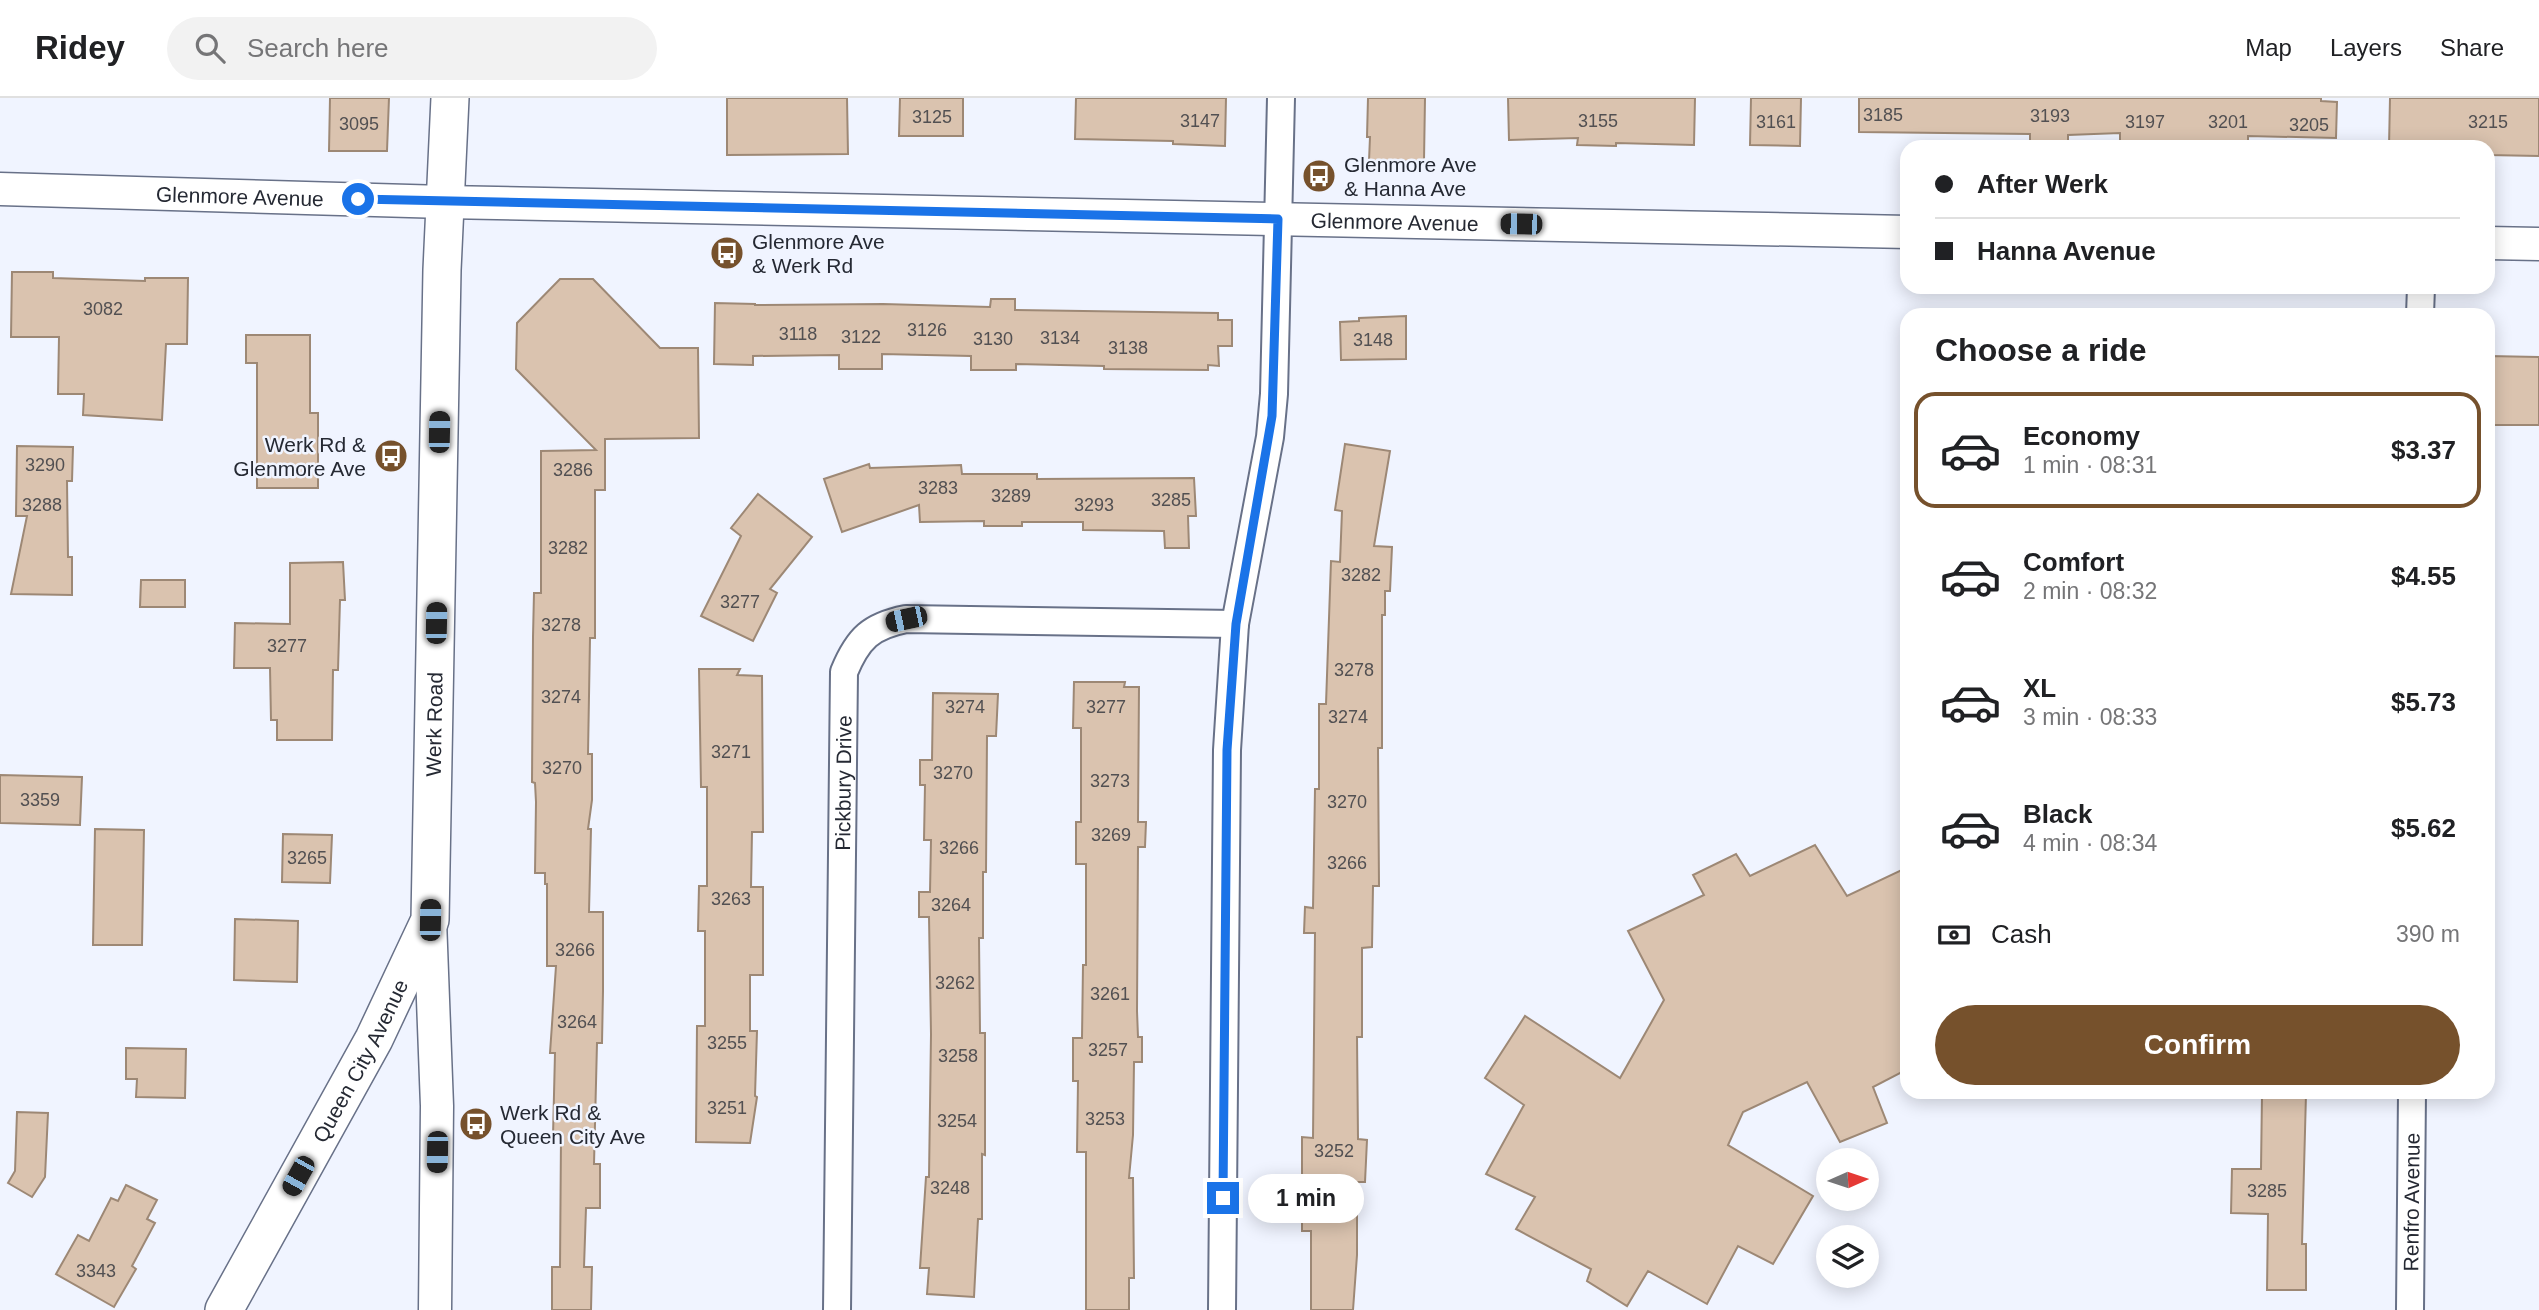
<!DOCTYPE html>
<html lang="en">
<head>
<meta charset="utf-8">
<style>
  body { margin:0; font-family:Arial,sans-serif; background:#f2f2f2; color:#202124; height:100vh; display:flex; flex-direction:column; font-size:26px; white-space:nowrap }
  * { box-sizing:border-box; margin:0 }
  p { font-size:23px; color:#757577 }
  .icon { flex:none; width:38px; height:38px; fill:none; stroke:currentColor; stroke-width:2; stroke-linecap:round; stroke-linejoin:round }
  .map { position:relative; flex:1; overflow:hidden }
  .sheet { position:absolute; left:1900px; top:210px; width:595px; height:791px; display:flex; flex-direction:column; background:#fff; border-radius:21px; box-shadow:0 4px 18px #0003 }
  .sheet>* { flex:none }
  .hud { position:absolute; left:1900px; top:42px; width:595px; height:154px; border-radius:21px; box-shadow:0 4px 18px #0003; display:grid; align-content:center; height:154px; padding:0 35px; background:#fff }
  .needle { width:46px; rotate:87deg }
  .buttons { position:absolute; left:1816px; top:1050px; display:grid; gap:14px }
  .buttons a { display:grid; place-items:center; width:63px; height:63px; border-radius:50%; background:#fff; box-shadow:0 4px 18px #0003; font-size:35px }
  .end { position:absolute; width:32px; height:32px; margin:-16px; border:9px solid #1a73e8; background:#fff; box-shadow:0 0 0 4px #fff }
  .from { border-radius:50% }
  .bubble { position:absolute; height:49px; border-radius:24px; background:#fff; box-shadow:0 4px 18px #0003; font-size:23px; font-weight:600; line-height:49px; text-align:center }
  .car { position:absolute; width:21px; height:42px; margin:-21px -10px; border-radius:9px; box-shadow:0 0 5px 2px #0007; background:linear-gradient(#222 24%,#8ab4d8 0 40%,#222 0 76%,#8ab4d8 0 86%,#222 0) }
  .hud b { display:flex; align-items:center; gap:24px; height:66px; font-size:26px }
  .hud b+b { border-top:2px solid #e0e0e0 }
  .hud i { width:18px; height:18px; background:#202124 }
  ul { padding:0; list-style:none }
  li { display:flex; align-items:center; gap:21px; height:116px; margin:0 14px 10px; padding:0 21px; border:4px solid transparent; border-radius:21px }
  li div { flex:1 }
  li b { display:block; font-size:26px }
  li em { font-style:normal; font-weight:600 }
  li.active { border-color:#76512c }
  li>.icon { width:63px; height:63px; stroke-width:1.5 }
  h2 { padding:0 35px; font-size:32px; line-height:84px }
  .pay { display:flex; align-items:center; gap:18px; height:77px; padding:0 35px; font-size:26px }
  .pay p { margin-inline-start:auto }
  .cta { display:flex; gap:14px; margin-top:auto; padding:14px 35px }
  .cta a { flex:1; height:80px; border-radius:42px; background:#76512c; color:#fff; font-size:28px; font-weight:600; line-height:80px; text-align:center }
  header { display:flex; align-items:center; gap:42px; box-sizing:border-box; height:98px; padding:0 35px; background:#fff; border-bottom:2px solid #e0e0e0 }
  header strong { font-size:33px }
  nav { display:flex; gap:38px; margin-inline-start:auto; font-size:24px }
  .search { width:490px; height:63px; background:#f2f2f2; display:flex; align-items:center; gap:18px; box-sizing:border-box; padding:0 24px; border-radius:38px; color:#757577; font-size:26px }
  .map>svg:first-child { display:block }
  .building { fill:#dac3af; stroke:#9d8875; stroke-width:2 }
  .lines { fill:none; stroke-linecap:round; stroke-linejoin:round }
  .minor-casing { stroke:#687188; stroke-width:30 }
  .tertiary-casing { stroke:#687188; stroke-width:35 }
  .secondary-casing { stroke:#687188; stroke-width:40 }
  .minor { stroke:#fff; stroke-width:26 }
  .tertiary { stroke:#fff; stroke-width:32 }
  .secondary { stroke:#fff; stroke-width:37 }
  .route { stroke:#1a73e8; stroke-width:9 }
  .labels { text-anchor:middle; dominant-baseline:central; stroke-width:5; stroke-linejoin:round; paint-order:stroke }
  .number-label { font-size:18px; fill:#525052 }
  .poi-label { font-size:21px; fill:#252933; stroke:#f0f4ff; text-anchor:start }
  .street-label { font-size:21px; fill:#252933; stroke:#f0f4ff }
</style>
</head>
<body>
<header>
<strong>Ridey</strong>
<div class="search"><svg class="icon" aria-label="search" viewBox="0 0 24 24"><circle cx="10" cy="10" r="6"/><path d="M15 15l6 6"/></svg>Search here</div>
<nav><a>Map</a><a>Layers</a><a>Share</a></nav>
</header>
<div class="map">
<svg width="2539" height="1212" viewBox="0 0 2539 1212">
  <rect width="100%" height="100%" fill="#f0f4ff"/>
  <g class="building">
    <path d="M330 0H389L387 53H329Z"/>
    <path d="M727 0H847L848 56 727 57Z"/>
    <path d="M900 0H963V38H899Z"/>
    <path d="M1076 0H1226L1225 48 1173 46V43L1075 41Z"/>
    <path d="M1368 0H1425L1424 63H1369L1370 39H1367Z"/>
    <path d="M1508 0H1695L1694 47 1616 45V48L1577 47 1578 40 1509 42Z"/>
    <path d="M1751 0H1801L1800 48 1750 47Z"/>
    <path d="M1859 0H2321V3L2337 4 2336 40 2248 38V49H2144L2120 48V35L2068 37V48L2030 47V36L1859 34Z"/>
    <path d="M2390 0H2539V58L2488 57V49H2389Z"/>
    <path d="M12 174H53V180L145 183V180H188L187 246H166L162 322 83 317 84 296H58L59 239H11Z"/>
    <path d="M560 181H593L660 250H698L699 340 605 341V392H595V540H590L588 656H592V702L588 731H591L589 814H603V893L602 945H597L594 1066H600V1110H586L584 1169H592L591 1212H552V1169H560L561 1038H553L555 955H550L556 868H547V786H545V775H535L536 704 535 685 532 684 533 539 534 495H541V353L596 352 516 271 517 225Z"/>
    <path d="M991 201H1015V212L1218 215V222H1232V248H1218L1219 268 1208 267V272L1104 271V268L1016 266V272H971V258L882 256V271H839V257L753 258V267L714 266 715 205 755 206V207L883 206 990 209Z"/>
    <path d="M1406 218V261L1341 262 1340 224 1359 223V220Z"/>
    <path d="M246 237H310V315H318V390H257V265H246Z"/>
    <path d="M2488 258 2539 259V327H2488Z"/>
    <path d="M1345 346 1390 353 1374 448 1392 449 1390 493H1385V517H1382V650H1378L1379 788H1373L1372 849 1362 850V939H1357L1358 1041 1367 1042 1365 1084H1357V1157L1353 1212H1311V1133H1302V1039L1313 1040 1315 835H1304L1305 809 1313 810 1315 691H1319V606H1326L1331 463 1340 464 1342 413 1335 412Z"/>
    <path d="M17 348 73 349 72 383H67L68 459H72V497L11 496 27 418H16Z"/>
    <path d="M869 366 870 370 961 367 962 376H1037V381L1194 380 1196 418H1188L1189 450H1165L1164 433 1083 432V424H1022V428H984V423L920 424 919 407 842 434 824 381Z"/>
    <path d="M758 396 812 439 770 491 777 495 753 543 701 518 741 438 731 430Z"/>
    <path d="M343 464 345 502H340L338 572H333L332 642H277V622H271L270 570H234L235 525 290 526V465Z"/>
    <path d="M141 482H185V509H140Z"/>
    <path d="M699 571H740L737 577 762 578 763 734H752L751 789H763V877H750V933H757L755 998 757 999 750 1045 696 1044 697 928H705V833H698L699 788H707V689H701Z"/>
    <path d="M1074 584H1125L1124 589H1139L1138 724H1146L1145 749H1138L1137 913 1138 939H1142V964H1134L1133 1037 1129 1080H1133L1134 1180H1129V1212H1086V1054H1077L1078 983H1073V940H1082L1083 867H1086V766H1076V724H1081V630H1073Z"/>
    <path d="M933 595 998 596 996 638H987L986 774H983V840H979L980 935H985V1057L982 1056V1121H978L974 1199 927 1196 929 1170H920L926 1079H929L931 936 929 819H919V794H930L931 742H924L925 687H920V662H932Z"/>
    <path d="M0 677 82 679 80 727 0 725Z"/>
    <path d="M95 731 144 732 142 847H93Z"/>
    <path d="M283 736 332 737 330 785 282 784Z"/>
    <path d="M1815 747 1847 798 1908 769V971L1873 989 1887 1025 1840 1044 1807 984 1743 1014 1728 1047 1813 1098 1773 1166 1738 1148 1707 1206 1648 1173 1627 1208 1587 1183 1591 1171 1516 1131 1535 1099 1486 1076 1524 1007 1485 980 1525 918 1620 980 1664 902 1628 833 1704 797 1693 777 1736 756 1750 778Z"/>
    <path d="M235 821 298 823 297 884 234 882Z"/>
    <path d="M126 950 186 951 185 1000 136 999 137 981H126Z"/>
    <path d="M2262 996H2306L2302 1146H2306V1192H2267L2268 1116 2231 1115 2232 1071H2261Z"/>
    <path d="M17 1014 48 1015 45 1079 32 1099 8 1085 15 1073Z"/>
    <path d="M126 1087 157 1102 147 1121 155 1125 132 1168 136 1171 114 1209 56 1176 78 1137 89 1143 111 1100 118 1103Z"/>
  </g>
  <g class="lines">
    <defs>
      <g id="minor">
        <path d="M2420 217 2421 189"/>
        <path id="s1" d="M837 1212 844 574C858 540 871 528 906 521L1235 526"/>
        <path d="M1222 1212 1227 652 1235 526 1270 339 1274 296 1281 0"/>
        <path id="s2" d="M2410 1212 2412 994"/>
      </g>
      <g id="tertiary">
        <path id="s3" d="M0 91 444 104 1908 134"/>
        <path d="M2488 145 2539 146"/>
        <path d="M430 822 437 1008 435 1212"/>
      </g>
      <g id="secondary">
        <path id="s4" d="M224 1212 374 941 430 822 442 172 450 0"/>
      </g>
    </defs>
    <use href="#minor" class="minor-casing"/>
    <use href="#tertiary" class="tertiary-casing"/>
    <use href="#secondary" class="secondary-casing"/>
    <use href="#minor" class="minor"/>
    <use href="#tertiary" class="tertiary"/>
    <use href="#secondary" class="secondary"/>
  </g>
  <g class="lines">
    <path class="route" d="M358 101 1278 121 1272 318 1236 526 1227 652 1223 1100"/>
  </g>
  <defs>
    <symbol id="bus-disc" viewBox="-11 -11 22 22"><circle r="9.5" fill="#76512c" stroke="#f0f4ff"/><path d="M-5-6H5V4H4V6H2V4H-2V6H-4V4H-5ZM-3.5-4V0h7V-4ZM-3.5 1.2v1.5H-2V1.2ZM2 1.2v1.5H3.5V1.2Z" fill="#fff"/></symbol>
  </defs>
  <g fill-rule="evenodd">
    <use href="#bus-disc" x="1300" y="59" width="38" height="38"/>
    <use href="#bus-disc" x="708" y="136" width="38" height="38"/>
    <use href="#bus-disc" x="372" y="339" width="38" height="38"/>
    <use href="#bus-disc" x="457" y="1007" width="38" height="38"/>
  </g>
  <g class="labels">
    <g class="number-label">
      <text x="1883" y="17">3185</text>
      <text x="2050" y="18">3193</text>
      <text x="932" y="19">3125</text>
      <text x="1200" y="23">3147</text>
      <text x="1598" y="23">3155</text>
      <text x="1776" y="24">3161</text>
      <text x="2145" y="24">3197</text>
      <text x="2228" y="24">3201</text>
      <text x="2488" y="24">3215</text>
      <text x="359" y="26">3095</text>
      <text x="2309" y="27">3205</text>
      <text x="103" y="211">3082</text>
      <text x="927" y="232">3126</text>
      <text x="798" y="236">3118</text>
      <text x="861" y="239">3122</text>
      <text x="1060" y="240">3134</text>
      <text x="993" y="241">3130</text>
      <text x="1373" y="242">3148</text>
      <text x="1128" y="250">3138</text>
      <text x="45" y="367">3290</text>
      <text x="573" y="372">3286</text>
      <text x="938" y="390">3283</text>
      <text x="1011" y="398">3289</text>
      <text x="1171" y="402">3285</text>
      <text x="42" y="407">3288</text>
      <text x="1094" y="407">3293</text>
      <text x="568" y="450">3282</text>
      <text x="1361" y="477">3282</text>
      <text x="740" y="504">3277</text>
      <text x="561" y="527">3278</text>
      <text x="287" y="548">3277</text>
      <text x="1354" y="572">3278</text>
      <text x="561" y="599">3274</text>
      <text x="965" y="609">3274</text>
      <text x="1106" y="609">3277</text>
      <text x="1348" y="619">3274</text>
      <text x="731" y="654">3271</text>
      <text x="562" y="670">3270</text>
      <text x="953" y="675">3270</text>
      <text x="1110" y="683">3273</text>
      <text x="40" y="702">3359</text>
      <text x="1347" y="704">3270</text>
      <text x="1111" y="737">3269</text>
      <text x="959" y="750">3266</text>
      <text x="307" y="760">3265</text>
      <text x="1347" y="765">3266</text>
      <text x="731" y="801">3263</text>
      <text x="951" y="807">3264</text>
      <text x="575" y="852">3266</text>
      <text x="955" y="885">3262</text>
      <text x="1110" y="896">3261</text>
      <text x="577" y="924">3264</text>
      <text x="727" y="945">3255</text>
      <text x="1108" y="952">3257</text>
      <text x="958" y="958">3258</text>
      <text x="727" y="1010">3251</text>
      <text x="1105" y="1021">3253</text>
      <text x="957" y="1023">3254</text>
      <text x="1334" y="1053">3252</text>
      <text x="950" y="1090">3248</text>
      <text x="2267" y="1093">3285</text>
      <text x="96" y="1173">3343</text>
    </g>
    <g class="poi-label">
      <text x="1344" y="66">Glenmore Ave<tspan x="1344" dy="24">&amp; Hanna Ave</tspan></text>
      <text x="752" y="143">Glenmore Ave<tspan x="752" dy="24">&amp; Werk Rd</tspan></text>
      <text x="366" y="346" text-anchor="end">Werk Rd &amp;<tspan x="366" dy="24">Glenmore Ave</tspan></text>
      <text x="500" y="1014">Werk Rd &amp;<tspan x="500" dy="24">Queen City Ave</tspan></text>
    </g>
    <g class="street-label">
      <text stroke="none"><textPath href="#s3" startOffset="240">Glenmore Avenue</textPath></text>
      <text stroke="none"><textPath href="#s3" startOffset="1395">Glenmore Avenue</textPath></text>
      <text stroke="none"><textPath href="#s4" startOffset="637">Werk Road</textPath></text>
      <text stroke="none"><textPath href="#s1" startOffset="527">Pickbury Drive</textPath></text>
      <text stroke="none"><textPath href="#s4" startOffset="284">Queen City Avenue</textPath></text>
      <text stroke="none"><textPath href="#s2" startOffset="108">Renfro Avenue</textPath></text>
    </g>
  </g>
</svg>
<div class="buttons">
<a><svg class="needle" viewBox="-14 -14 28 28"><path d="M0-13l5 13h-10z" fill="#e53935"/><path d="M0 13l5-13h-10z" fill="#757577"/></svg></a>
<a><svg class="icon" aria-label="layers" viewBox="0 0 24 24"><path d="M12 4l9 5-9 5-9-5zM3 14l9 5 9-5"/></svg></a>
</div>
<i class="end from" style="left:358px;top:101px"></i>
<i class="end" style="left:1223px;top:1100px"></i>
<div class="bubble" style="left:1248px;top:1076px;width:116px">1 min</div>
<i class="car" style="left:1521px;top:126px;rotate:271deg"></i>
<i class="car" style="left:439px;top:334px;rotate:1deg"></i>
<i class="car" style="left:906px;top:521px;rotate:258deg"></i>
<i class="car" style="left:436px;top:525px;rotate:1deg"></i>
<i class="car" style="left:430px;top:822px;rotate:1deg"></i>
<i class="car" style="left:437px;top:1054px;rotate:181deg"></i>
<i class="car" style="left:298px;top:1078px;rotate:209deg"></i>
<div class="hud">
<b><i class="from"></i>After Werk</b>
<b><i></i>Hanna Avenue</b>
</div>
<section class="sheet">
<h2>Choose a ride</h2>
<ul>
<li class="active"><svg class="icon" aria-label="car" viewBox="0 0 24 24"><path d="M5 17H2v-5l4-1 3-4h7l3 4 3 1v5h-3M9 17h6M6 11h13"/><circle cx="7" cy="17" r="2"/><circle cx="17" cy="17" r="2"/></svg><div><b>Economy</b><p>1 min · 08:31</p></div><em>$3.37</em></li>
<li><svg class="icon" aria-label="car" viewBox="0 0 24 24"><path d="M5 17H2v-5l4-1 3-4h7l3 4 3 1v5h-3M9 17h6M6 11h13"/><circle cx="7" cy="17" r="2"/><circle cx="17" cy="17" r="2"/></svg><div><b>Comfort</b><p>2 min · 08:32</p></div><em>$4.55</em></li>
<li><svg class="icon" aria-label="car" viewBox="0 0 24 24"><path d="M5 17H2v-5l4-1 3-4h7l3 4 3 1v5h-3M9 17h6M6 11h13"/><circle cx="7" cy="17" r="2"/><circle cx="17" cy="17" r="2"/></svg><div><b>XL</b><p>3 min · 08:33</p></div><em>$5.73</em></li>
<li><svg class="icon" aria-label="car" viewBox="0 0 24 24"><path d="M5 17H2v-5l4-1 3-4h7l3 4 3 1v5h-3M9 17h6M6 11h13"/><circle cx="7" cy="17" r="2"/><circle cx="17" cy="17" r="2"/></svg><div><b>Black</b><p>4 min · 08:34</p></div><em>$5.62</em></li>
</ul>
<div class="pay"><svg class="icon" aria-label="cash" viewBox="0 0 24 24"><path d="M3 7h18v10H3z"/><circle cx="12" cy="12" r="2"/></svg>Cash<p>390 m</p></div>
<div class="cta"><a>Confirm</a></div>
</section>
</div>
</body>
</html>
